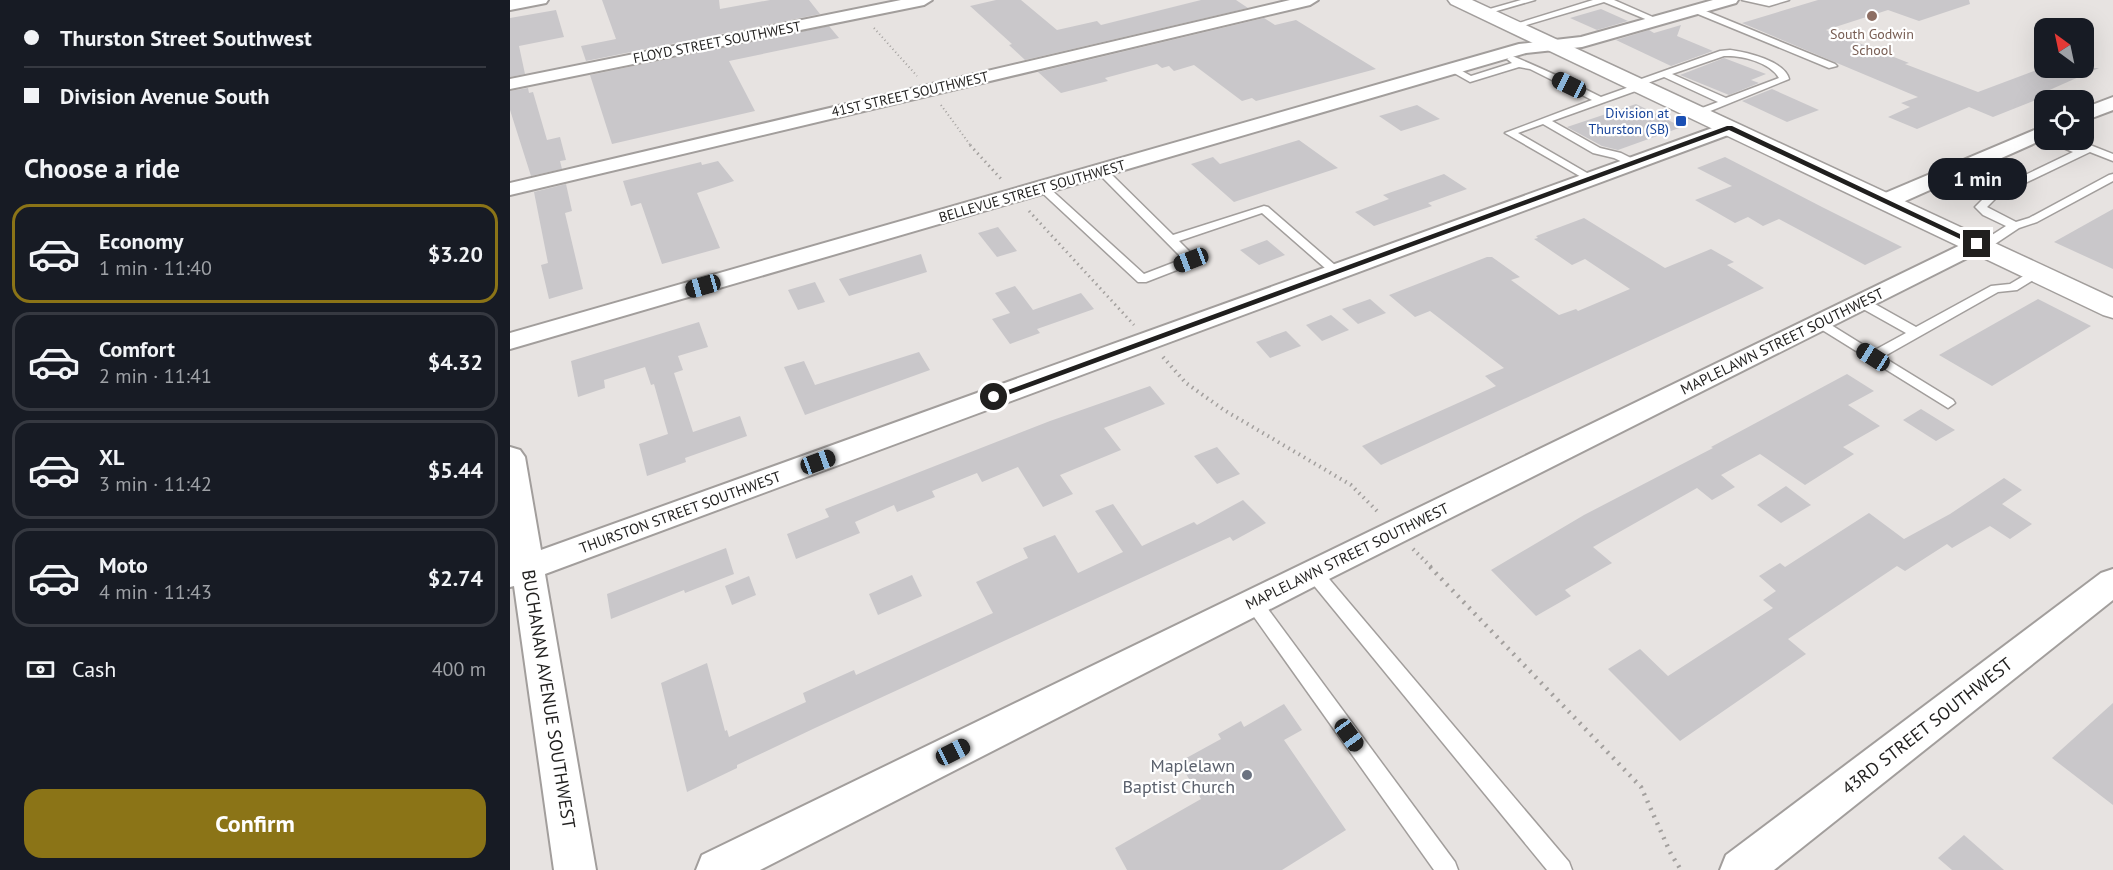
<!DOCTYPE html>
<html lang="en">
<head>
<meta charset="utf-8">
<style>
  body { margin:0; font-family:"PT Sans",sans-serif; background:#242831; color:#f1f3f6; height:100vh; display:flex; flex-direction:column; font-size:22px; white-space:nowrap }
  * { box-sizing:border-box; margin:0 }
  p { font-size:20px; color:#9ea1a6 }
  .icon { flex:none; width:33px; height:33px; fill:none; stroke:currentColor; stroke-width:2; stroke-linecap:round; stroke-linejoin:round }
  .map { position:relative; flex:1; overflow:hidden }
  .panel { display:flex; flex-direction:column; background:#171b24; width:510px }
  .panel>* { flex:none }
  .guide { display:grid; align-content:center; height:132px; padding:0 24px; background:#171b24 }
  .needle { width:39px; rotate:327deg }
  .buttons { position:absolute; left:1524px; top:18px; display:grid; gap:12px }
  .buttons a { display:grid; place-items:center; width:60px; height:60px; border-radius:12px; background:#171b24; box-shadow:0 6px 24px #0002; font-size:30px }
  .end { position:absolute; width:27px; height:27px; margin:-14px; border:8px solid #201f1e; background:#fff; box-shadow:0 0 0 3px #fff }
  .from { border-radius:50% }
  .bubble { position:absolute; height:42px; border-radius:18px; background:#171b24; box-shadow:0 6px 24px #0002; font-size:20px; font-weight:700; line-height:42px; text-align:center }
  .car { position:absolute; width:18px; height:36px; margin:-18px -9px; border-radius:8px; box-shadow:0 0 4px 2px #0007; background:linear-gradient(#222 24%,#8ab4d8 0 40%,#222 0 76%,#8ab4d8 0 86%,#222 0) }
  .guide b { display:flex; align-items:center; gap:21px; height:57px; font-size:22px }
  .guide b+b { border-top:2px solid #363941 }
  .guide i { width:15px; height:15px; background:#f1f3f6 }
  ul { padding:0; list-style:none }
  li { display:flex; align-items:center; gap:18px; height:99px; margin:0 12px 9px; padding:0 12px; border:3px solid #363941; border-radius:18px }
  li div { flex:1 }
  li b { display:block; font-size:22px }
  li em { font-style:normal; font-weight:700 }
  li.selected { border-color:#8b7417 }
  li>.icon { width:54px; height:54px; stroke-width:1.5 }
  h2 { padding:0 24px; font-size:27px; line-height:72px }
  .pay { display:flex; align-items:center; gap:15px; height:66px; padding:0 24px; font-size:22px }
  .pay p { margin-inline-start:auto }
  .cta { display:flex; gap:12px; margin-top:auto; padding:12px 24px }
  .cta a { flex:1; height:69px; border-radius:18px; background:#8b7417; color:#fff; font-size:24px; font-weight:700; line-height:69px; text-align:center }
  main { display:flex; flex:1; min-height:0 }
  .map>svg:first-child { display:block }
  .building { fill:#c9c7ca }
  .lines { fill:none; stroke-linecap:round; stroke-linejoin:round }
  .lane-casing { stroke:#a29e9c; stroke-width:3 }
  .street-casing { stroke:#a29e9c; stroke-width:4 }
  .primary-casing { stroke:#a29e9c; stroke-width:3 }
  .path-far3 { stroke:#a3a09e; stroke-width:2; stroke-dasharray:1 3; stroke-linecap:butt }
  .path-far2 { stroke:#a3a09e; stroke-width:3; stroke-dasharray:1.5 4; stroke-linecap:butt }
  .path-far1 { stroke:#a3a09e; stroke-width:4; stroke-dasharray:1.5 4.5; stroke-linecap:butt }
  .path { stroke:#a3a09e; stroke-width:4.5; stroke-dasharray:2 6; stroke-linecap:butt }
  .lane { fill:#fff; fill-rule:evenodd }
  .street { fill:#fff; fill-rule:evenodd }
  .primary { fill:#fff; fill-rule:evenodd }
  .route { fill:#201f1e }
  .education-dot { fill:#8d6e63; stroke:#fff; stroke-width:2 }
  .transit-dot { fill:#1a4fb4; stroke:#fff; stroke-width:2 }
  .worship-dot { fill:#6b7280; stroke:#fff; stroke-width:2 }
  .labels { text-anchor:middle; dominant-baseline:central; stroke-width:4.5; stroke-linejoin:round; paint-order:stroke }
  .far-education-label { font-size:14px; fill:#785e54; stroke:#fff }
  .far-street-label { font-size:14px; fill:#201f1e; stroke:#fff }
  .far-transit-label { font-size:14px; fill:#164399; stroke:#fff; text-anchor:end }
  .street-label { font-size:15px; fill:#201f1e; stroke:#fff }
  .near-street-label { font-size:18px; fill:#201f1e; stroke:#fff }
  .near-worship-label { font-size:18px; fill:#5b616d; stroke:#fff; text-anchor:end }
</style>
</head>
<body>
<main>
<section class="panel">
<div class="guide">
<b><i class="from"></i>Thurston Street Southwest</b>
<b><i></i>Division Avenue South</b>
</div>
<h2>Choose a ride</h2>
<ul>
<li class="selected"><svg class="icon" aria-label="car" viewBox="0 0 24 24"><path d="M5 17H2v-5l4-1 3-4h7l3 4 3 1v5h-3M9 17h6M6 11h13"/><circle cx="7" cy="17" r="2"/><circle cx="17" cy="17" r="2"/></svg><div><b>Economy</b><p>1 min · 11:40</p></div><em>$3.20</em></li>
<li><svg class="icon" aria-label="car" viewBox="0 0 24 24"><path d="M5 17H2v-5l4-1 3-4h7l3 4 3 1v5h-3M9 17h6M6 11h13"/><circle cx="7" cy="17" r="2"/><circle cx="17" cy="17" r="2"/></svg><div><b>Comfort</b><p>2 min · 11:41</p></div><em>$4.32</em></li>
<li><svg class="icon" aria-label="car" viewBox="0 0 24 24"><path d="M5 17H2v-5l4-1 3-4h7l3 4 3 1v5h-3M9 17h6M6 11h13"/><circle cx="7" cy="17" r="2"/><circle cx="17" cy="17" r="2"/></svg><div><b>XL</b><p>3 min · 11:42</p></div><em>$5.44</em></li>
<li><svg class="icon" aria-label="car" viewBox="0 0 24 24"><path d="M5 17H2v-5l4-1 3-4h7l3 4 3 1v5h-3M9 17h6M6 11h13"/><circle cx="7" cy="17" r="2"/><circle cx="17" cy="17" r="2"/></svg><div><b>Moto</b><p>4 min · 11:43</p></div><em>$2.74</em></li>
</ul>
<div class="pay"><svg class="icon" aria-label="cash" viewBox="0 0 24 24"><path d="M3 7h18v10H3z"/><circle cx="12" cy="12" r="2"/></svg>Cash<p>400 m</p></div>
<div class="cta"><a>Confirm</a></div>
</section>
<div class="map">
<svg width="1603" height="870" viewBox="0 0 1603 870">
  <rect width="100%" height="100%" fill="#e7e3e1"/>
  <g class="building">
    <path d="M92 0H209L210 9 260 0H299L310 14 76 61 71 46 106 39Z"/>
    <path d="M486 0H511L547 30 587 21 591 25 691 0H726L738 8 515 60 499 45 502 44 460 6Z"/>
    <path d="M1308 0H1459L1460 4 1409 21 1378 10 1316 30 1399 63 1395 64 1468 92 1532 68H1589L1535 92 1541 94 1483 117 1459 107 1407 129 1378 117 1400 107 1391 103 1408 97 1232 23Z"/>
    <path d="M1091 9 1118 21 1087 30 1060 18Z"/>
    <path d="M46 10 54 37 9 46 15 74 0 77V18Z"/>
    <path d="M754 18 765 25 786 20 866 69 746 101 742 98 732 101 684 65 664 71 659 66 652 68 647 64 595 78 598 81 551 93 528 72Z"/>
    <path d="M1171 25 1167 36 1203 51 1161 66 1106 40 1139 30 1144 33Z"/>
    <path d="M319 26 329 38 219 61 245 111 102 144 80 75Z"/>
    <path d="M1214 58 1256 74 1241 80 1249 83 1219 95 1170 75Z"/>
    <path d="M18 88 19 93 23 92 37 140 50 137 56 160 50 161 52 169 21 176 0 110V91Z"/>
    <path d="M1262 89 1309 110 1277 122 1232 101Z"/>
    <path d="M1126 104 1172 127 1108 150 1092 146 1057 127Z"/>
    <path d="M907 105 930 119 891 131 869 116Z"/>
    <path d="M789 140 828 168 724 202 681 164 703 157 710 164Z"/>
    <path d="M1215 157 1312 207 1392 247 1355 265 1269 219 1253 226 1238 217 1225 223 1185 200 1222 186 1187 168Z"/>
    <path d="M208 161 224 181 187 193 210 248 152 264 131 203 121 206 113 181 191 162 192 165Z"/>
    <path d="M934 174 957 189 918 203 922 206 864 226 845 212 879 199 873 195Z"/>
    <path d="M56 184 62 211 55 213 73 289 39 299 31 265 38 263 24 192Z"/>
    <path d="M1603 209V269L1544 242Z"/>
    <path d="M1074 218 1155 268 1201 249 1224 262 1217 265 1254 288 871 465 852 446 986 386 975 376 994 368 920 311 905 317 879 295 977 257H982L1010 277 1001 280 1049 315 1066 309 1068 311 1120 289 1075 259 1062 265 1024 239 1028 238 1026 236Z"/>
    <path d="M488 227 507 251 487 257 468 233Z"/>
    <path d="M757 240 775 255 749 265 730 250Z"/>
    <path d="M411 254 417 272 339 296 329 279Z"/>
    <path d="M305 282 315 302 288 310 278 290Z"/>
    <path d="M505 286 523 310 571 293 584 309 527 329 530 333 500 344 482 319 500 313 485 293Z"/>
    <path d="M860 299 876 313 848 324 832 309Z"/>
    <path d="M1528 299 1581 326 1482 386 1429 355Z"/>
    <path d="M821 315 839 330 812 341 796 325Z"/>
    <path d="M189 322 198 347 168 356 173 370 164 373 183 432 230 416 237 436 175 458 176 462 137 476 129 444 158 434 144 384 141 385 135 367 94 380 95 388 68 397 61 361Z"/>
    <path d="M776 331 791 346 760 358 746 342Z"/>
    <path d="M409 352 420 370 295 415 274 367 294 361 305 385Z"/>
    <path d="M1337 374 1364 391 1338 405 1370 426 1333 447 1344 454 1295 485 1250 454 1211 475 1225 487 1202 500 1187 488 1083 547 1102 563 1055 590 1061 596 1026 616 981 570 1074 515 1203 448 1201 447Z"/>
    <path d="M640 386 655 404 594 428 611 450 550 475 563 494 533 507 508 467 472 482 467 473 422 491 425 497 387 512 384 505 345 522 350 533 286 559 277 534 319 517 315 509 540 421Z"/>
    <path d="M1411 409 1445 430 1426 441 1393 420Z"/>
    <path d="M707 447 730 474 707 484 684 456Z"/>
    <path d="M1494 478 1512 490 1492 504 1522 524 1500 539 1480 526 1442 548 1437 544 1395 571 1387 566 1278 639 1296 654 1170 741 1098 669 1130 649 1158 676 1263 608 1253 600 1266 591 1249 576 1270 563 1275 567 1359 513 1394 539 1440 514Z"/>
    <path d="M1276 486 1301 505 1271 523 1247 505Z"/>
    <path d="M733 500 756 523 723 541 720 537 305 728 227 765V768L177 792 151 683 197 663 215 731 217 730 219 737 296 702 293 693 344 670 346 675 483 613 466 582 518 558 513 548 545 535 568 573 613 552 585 511 603 504 632 546 684 522 687 525Z"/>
    <path d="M216 548 224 574 175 593 174 590 101 619 97 594Z"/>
    <path d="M402 575 412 596 368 615 359 594Z"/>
    <path d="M239 576 246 595 222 605 215 586Z"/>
    <path d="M1603 703V805L1542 758Z"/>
    <path d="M774 704 792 730 774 740 836 830 772 870H617L605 848 691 799 669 762 711 739 708 734 731 721 734 727Z"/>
    <path d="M1454 835 1494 870H1442L1428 858Z"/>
  </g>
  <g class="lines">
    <defs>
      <g id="lane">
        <path d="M1011 0H1025L973 15 969 12Z"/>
        <path d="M1083 0H1104L1152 21 1145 23 1094 2 1006 28 999 26Z"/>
        <path d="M1232 0H1279L1259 6Z"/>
        <path d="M1186 7 1325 64 1327 66 1319 68 1183 12 1182 10Z"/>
        <path d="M1220 50C1236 52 1275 61 1279 79L1188 116 1183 113 1184 111 1208 102 1154 77 1135 84 1134 88 1042 121 1090 148 1111 153 1127 161V165H1119L1104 158 1083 153 1033 124 1008 133 1084 177V181L1080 182 995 133 1082 100 1020 69 1009 67 960 82 937 69 945 67 961 76 1002 63 997 59 1002 56C1032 68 1061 82 1091 97L1122 86 1123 82 1210 51ZM1214 56C1231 55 1260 62 1269 78L1216 98 1162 74Z"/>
        <path d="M1535 140H1548L1571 148 1580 145 1603 154V161L1580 152 1488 196 1477 207 1506 222 1519 218 1599 175 1603 174V181L1527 222 1509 228 1476 250H1468V244L1496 226 1473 215 1465 207 1480 192 1563 152Z"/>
        <path d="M592 168 596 169 663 235 754 206 758 207 833 272 827 276 823 275 752 213 669 241 685 257V263L636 282H628L527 188 529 186H537L634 274 673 259 588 173V169Z"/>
        <path d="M1527 268 1533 272 1531 275 1507 290 1488 292 1373 357 1443 400 1445 403 1438 408 1301 323 1303 320H1313L1363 351 1396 333 1346 305 1345 302 1346 299H1356L1406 327 1481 286 1500 284Z"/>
        <path d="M803 565 809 567 1059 862 1062 870H1037L797 577 794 572 797 567Z"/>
        <path d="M743 595 749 597 945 862 948 870H924L737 607 734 602 737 597Z"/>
      </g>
      <g id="street">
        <path d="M0 0H38L36 3 0 10Z"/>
        <path d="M391 0H422L414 5 0 89V79Z"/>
        <path d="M780 0H808L800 5 0 195V183Z"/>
        <path d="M1203 0H1228L1226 3 1072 47 1016 53 0 349V333L1009 44 1071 37Z"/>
        <path d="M1603 97V110L1574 121V108Z"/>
        <path d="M1219 122 1226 124 1229 128 1226 132 35 574 86 870H44L4 586 0 587V447L10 450 15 457 31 550Z"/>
        <path d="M1534 126V139L1384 206 1376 207 1368 206 1365 201 1368 196Z"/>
        <path d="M1467 237 1475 239 1478 244 1475 249 815 581 250 870H186L192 855Z"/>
        <path d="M1603 569V600L1264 870H1210L1216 855 1591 573Z"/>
      </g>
      <path id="primary" d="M938 0H962L1603 298V318L1593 315 941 4Z"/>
    </defs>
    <use href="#lane" class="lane-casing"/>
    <use href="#street" class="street-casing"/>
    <use href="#primary" class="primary-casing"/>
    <g class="path-far3">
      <path d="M364 28 407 76"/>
      <path d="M431 105 461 146"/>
    </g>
    <g class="path-far2">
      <path d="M460 145 492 180"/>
      <path d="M519 211 624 325"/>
    </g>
    <g class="path-far1">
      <path d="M653 357 676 383 714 410 841 485 869 513"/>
      <path d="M903 549 922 568"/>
    </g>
    <path class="path" d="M920 567 1131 787 1161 854 1171 870"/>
    <use href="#lane" class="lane"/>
    <use href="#street" class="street"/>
    <use href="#primary" class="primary"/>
  </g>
  <path class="route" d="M1217 126H1222L1471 244 1465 246 1219 130 487 399 479 397Z"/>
  <circle class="education-dot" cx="1362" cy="16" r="6"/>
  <rect class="transit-dot" x="1165" y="115" width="12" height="12" rx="3"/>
  <circle class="worship-dot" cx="737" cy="775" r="6"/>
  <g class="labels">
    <g class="far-education-label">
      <text x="1362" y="34">South Godwin<tspan x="1362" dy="16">School</tspan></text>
    </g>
    <g class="far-street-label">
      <text transform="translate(207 42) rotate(-11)">FLOYD STREET SOUTHWEST</text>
      <text transform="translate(400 94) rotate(-13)">41ST STREET SOUTHWEST</text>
      <text transform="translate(522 191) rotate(-16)">BELLEVUE STREET SOUTHWEST</text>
    </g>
    <g class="far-transit-label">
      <text x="1159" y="113">Division at<tspan x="1159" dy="16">Thurston (SB)</tspan></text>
    </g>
    <g class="street-label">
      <text transform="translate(1272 341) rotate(-26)">MAPLELAWN STREET SOUTHWEST</text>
      <text transform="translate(170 512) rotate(-20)">THURSTON STREET SOUTHWEST</text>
      <text transform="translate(837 556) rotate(-26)">MAPLELAWN STREET SOUTHWEST</text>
    </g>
    <g class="near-street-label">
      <text transform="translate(39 699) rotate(81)">BUCHANAN AVENUE SOUTHWEST</text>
      <text transform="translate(1417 726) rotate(-38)">43RD STREET SOUTHWEST</text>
    </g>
    <g class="near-worship-label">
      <text x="725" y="765">Maplelawn<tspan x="725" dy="21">Baptist Church</tspan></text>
    </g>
  </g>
</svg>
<div class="buttons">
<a><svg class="needle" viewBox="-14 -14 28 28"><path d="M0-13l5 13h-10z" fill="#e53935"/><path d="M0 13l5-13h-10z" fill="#9ea1a6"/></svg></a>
<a><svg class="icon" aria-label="locate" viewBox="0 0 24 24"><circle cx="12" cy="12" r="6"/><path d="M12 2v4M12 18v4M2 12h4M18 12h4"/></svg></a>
</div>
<i class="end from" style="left:484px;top:397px"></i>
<i class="end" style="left:1467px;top:244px"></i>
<div class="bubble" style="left:1418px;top:158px;width:99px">1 min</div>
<i class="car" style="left:1059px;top:85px;rotate:296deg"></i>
<i class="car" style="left:681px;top:260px;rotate:249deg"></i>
<i class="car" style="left:193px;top:286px;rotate:254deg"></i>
<i class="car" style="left:1363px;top:357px;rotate:302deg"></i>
<i class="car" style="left:308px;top:462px;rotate:70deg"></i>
<i class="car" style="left:839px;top:735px;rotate:144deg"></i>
<i class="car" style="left:443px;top:752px;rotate:63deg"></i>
</div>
</main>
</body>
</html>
